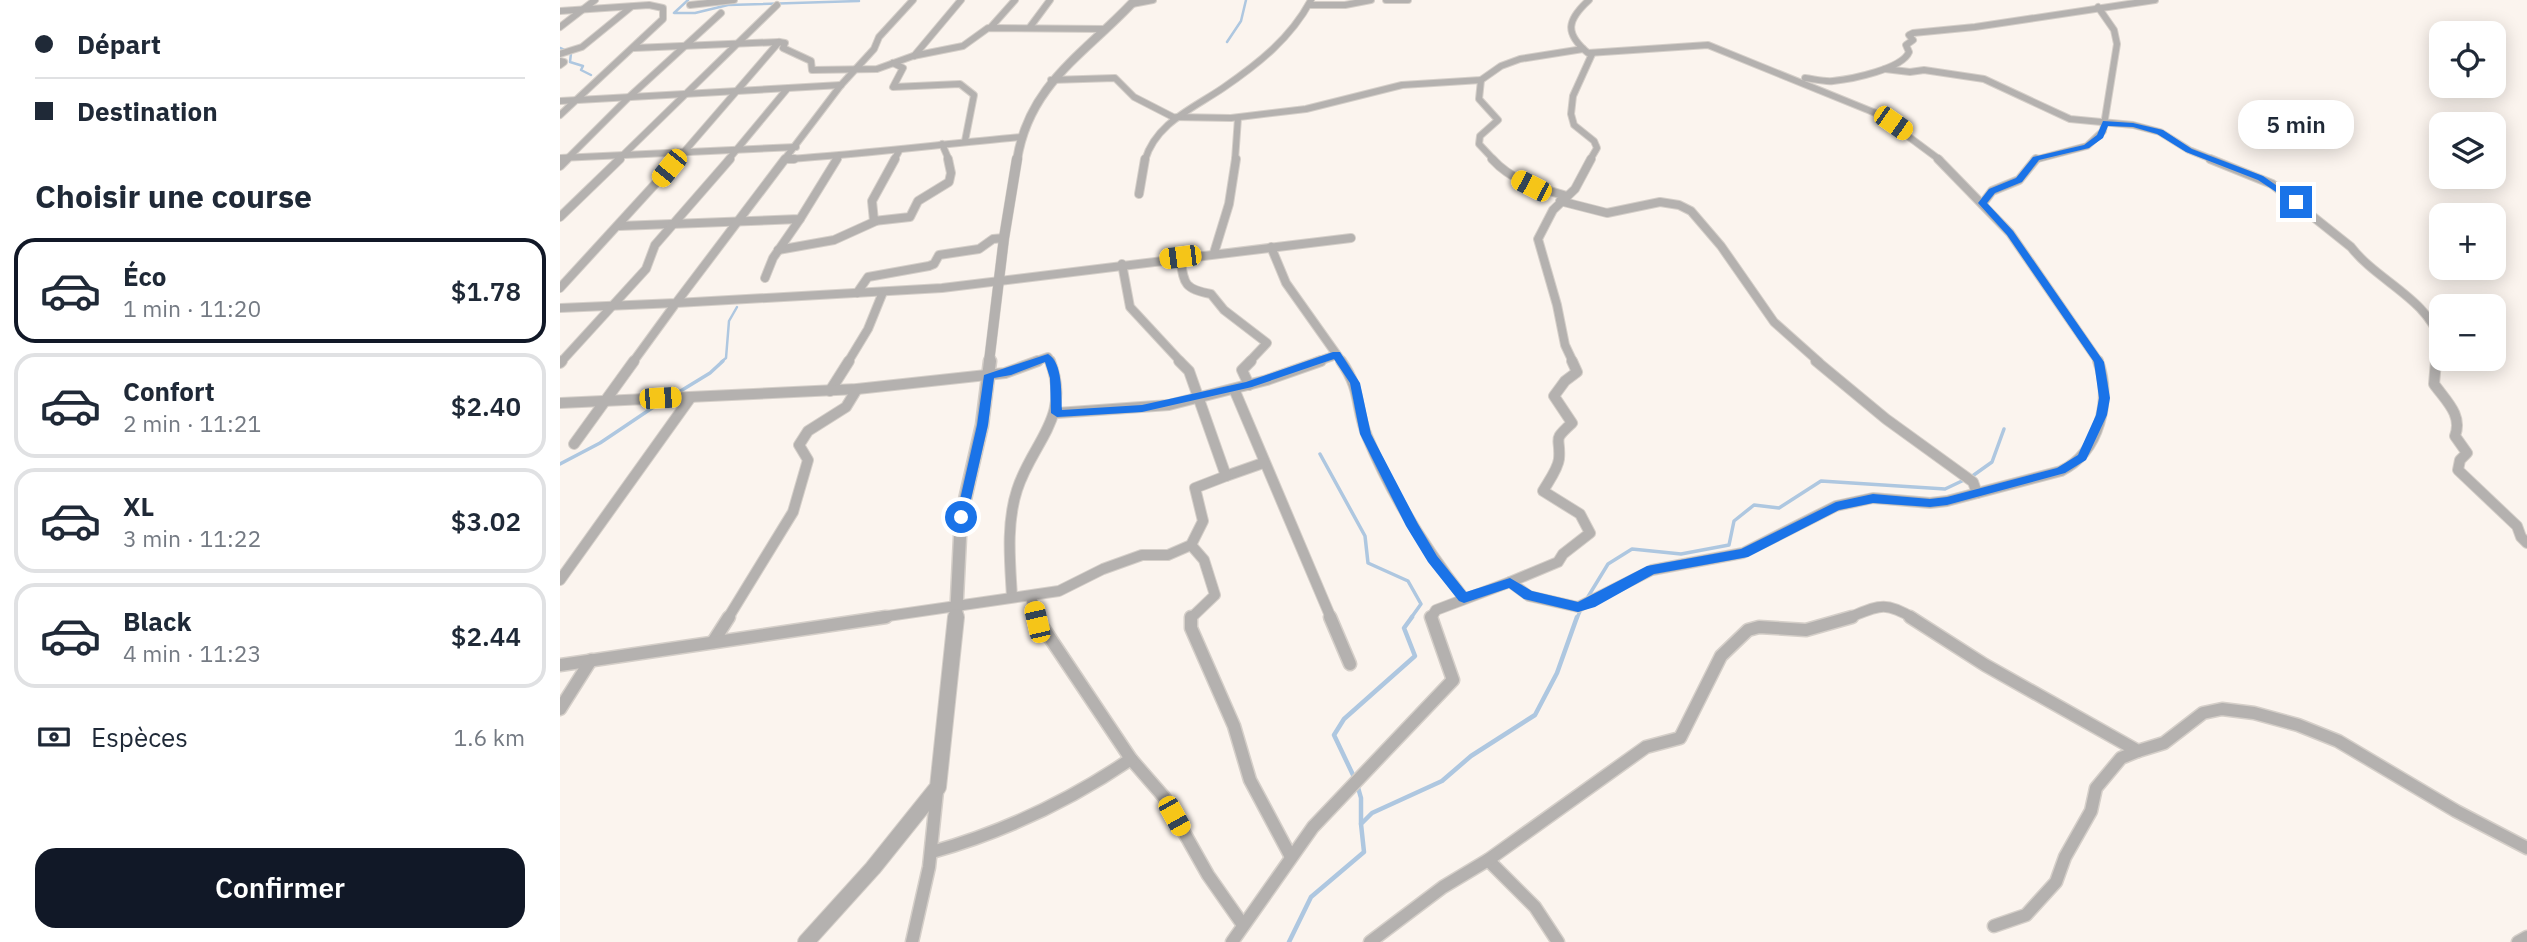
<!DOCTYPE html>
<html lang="fr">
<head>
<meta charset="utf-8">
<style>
  body { margin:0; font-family:"IBM Plex Sans",sans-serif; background:#f6f6f7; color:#1f2937; height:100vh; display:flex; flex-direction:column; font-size:26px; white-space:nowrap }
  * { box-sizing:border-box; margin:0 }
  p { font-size:23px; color:#747a83 }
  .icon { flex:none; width:38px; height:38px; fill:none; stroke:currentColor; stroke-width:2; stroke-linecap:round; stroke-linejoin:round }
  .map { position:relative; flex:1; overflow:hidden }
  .drawer { display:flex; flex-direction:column; background:#fff; width:560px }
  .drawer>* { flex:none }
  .top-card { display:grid; align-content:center; height:154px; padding:0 35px; background:#fff }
  .tools { position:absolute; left:1869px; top:21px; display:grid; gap:14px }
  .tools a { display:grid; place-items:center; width:77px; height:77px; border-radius:14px; background:#fff; box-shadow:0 4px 18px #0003; font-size:35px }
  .end { position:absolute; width:32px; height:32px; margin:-16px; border:9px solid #1a73e8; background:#fff; box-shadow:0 0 0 4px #fff }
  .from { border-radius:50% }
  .bubble { position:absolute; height:49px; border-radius:21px; background:#fff; box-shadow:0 4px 18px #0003; font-size:23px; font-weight:600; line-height:49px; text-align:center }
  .car { position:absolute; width:21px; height:42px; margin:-21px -10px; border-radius:9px; box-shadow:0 0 5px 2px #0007; background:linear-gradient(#f5c518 24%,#345 0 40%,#f5c518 0 76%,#345 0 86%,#f5c518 0) }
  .top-card b { display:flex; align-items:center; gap:24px; height:66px; font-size:26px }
  .top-card b+b { border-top:2px solid #e0e1e3 }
  .top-card i { width:18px; height:18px; background:#1f2937 }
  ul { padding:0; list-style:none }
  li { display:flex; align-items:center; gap:21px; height:105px; margin:0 14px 10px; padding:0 21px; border:4px solid #e0e1e3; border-radius:21px }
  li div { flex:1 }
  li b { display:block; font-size:26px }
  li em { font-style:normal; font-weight:600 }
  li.active { border-color:#111827 }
  li>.icon { width:63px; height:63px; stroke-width:1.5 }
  h2 { padding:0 35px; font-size:32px; line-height:84px }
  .pay { display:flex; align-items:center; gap:18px; height:77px; padding:0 35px; font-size:26px }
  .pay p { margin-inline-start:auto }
  .action { display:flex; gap:14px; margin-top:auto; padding:14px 35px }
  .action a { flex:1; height:80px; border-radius:21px; background:#111827; color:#fff; font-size:28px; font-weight:600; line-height:80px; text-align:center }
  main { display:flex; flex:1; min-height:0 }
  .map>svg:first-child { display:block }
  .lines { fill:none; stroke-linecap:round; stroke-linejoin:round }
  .stream-far2 { stroke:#aec7e0; stroke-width:2.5 }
  .stream-far1 { stroke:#aec7e0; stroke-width:3.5 }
  .stream { stroke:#aec7e0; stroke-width:4.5 }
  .minor-far3-casing { stroke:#d5cfc9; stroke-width:8 }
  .minor-far2-casing { stroke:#d5cfc9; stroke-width:10 }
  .minor-far1-casing { stroke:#d5cfc9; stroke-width:12 }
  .minor-casing { stroke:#d5cfc9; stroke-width:15 }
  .tertiary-far3-casing { stroke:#d5cfc9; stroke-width:10 }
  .tertiary-far2-casing { stroke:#d5cfc9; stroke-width:11 }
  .tertiary-far1-casing { stroke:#d5cfc9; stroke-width:15 }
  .tertiary-casing { stroke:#d5cfc9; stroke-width:18 }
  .minor-far3 { stroke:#b4b1af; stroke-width:6 }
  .minor-far2 { stroke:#b4b1af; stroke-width:8 }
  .minor-far1 { stroke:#b4b1af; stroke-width:10 }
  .minor { stroke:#b4b1af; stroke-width:12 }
  .tertiary-far3 { stroke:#b4b1af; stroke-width:8 }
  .tertiary-far2 { stroke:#b4b1af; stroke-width:10 }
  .tertiary-far1 { stroke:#b4b1af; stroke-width:12 }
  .tertiary { stroke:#b4b1af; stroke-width:16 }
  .route { fill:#1a73e8 }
</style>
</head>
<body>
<main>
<section class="drawer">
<div class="top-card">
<b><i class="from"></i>Départ</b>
<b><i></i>Destination</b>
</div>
<h2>Choisir une course</h2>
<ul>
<li class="active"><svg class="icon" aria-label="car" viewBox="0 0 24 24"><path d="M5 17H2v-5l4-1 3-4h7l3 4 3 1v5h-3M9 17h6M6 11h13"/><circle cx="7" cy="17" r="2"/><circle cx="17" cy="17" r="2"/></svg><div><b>Éco</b><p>1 min · 11:20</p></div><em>$1.78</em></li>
<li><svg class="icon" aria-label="car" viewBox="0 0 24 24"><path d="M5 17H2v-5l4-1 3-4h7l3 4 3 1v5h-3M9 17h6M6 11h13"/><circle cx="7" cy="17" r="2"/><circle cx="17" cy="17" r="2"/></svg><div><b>Confort</b><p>2 min · 11:21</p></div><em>$2.40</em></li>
<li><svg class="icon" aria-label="car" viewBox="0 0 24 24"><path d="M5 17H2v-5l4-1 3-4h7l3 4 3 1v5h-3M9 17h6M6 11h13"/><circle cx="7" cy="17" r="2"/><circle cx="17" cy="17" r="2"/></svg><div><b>XL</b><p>3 min · 11:22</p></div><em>$3.02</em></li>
<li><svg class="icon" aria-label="car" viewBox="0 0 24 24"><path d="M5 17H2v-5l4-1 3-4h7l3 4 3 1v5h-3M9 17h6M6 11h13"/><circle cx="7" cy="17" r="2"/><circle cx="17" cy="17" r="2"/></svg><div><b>Black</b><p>4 min · 11:23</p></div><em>$2.44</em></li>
</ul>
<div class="pay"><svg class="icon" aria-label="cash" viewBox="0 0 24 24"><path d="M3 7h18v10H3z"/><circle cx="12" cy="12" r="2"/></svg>Espèces<p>1.6 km</p></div>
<div class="action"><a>Confirmer</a></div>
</section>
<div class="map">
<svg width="1967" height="942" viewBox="0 0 1967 942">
  <rect width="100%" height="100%" fill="#fbf4ee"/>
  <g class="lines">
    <g class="stream-far2">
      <path d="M128 0 114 13H135L168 5 299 1"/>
      <path d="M667 42 681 21 686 0"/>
      <path d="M0 48 11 53 10 62 23 66 21 70 31 75"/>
      <path d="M161 362 166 358 169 321 177 307"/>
    </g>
    <g class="stream-far1">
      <path d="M114 395 150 373 163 361"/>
      <path d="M760 454 805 536 808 563 848 581 861 604 851 618"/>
      <path d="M0 464 40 443 101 402"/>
      <path d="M1411 477 1432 462 1444 429"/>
      <path d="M1026 600 1048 564 1072 549 1121 554 1169 545 1174 521 1194 505 1219 508 1261 481 1385 489 1404 480"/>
      <path d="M1017 618 1022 607"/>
    </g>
    <g class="stream">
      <path d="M794 777 774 735 784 719 855 656 844 628 852 617"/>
      <path d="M797 784 801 798V824"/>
      <path d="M729 942 751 897 804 852 801 824 812 813 882 781 911 756 975 715 997 673 1017 617"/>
    </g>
    <defs>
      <g id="minor-far3">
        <path d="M826 0H848"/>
        <path d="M1029 0C1007 20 1004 33 1028 53L1148 45 1318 114 1380 160"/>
        <path d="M572 4 593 0"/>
        <path d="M130 5 174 0"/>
        <path d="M749 5H785L811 0"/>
        <path d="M0 11 89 5 103 8V19L0 115"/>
        <path d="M0 27 35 0"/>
        <path d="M431 27 455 0"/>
        <path d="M470 27 490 0"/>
        <path d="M74 48 219 42 225 43 223 48 251 61 252 70 317 69 353 56 403 46 428 28 546 29"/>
        <path d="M0 54 22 47 71 7"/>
        <path d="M354 56 401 0"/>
        <path d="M0 61 4 62 0 65"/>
        <path d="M333 63 343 68 333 87 400 84 414 95 405 141"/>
        <path d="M1325 69 1350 72 1364 70 1424 79 1510 119 1573 125 1600 132 1629 150 1654 160"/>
        <path d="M1245 78C1254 79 1264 82 1273 81 1292 79 1342 69 1349 52L1346 45 1353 40 1349 35 1353 33 1415 27 1595 0"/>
        <path d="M491 80 555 78 574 97 613 117 671 118 746 109 842 85 921 80 941 66 960 59 1023 49"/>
        <path d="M921 80 919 99 938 120 920 136 919 144 934 160"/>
        <path d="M0 101 281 85"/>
        <path d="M382 144 389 160"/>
        <path d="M0 158 236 147"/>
        <path d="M227 159C305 154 383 144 461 137"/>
        <path d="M6 160 68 98 161 13"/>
        <path d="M58 160 217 5"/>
        <path d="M117 160 219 42"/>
        <path d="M168 160 227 89"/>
        <path d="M224 160 281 85 314 49 319 37 353 0"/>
        <path d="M276 160 279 156"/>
        <path d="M334 160 339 151"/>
        <path d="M585 160C596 123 632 109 663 88 698 64 731 38 751 0"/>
        <path d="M675 160 678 118"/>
        <path d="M1030 160 1037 148 1034 141 1014 125 1011 114 1013 96 1032 54"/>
        <path d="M1474 160 1527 146 1543 131 1557 44 1554 30 1538 7"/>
      </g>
      <g id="minor-far2">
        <path d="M227 159H234"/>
        <path d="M335 159 312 201 314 221 350 217 358 201 389 182 391 173 388 159"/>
        <path d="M932 159C952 181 978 188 1007 196"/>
        <path d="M1378 159 1450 233 1539 362"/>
        <path d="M1650 159 1712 184 1791 247C1817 281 1868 299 1880 341L1875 351 1876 362"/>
        <path d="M0 166 7 159"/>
        <path d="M579 194 585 159"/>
        <path d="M1000 201 1047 213 1100 202 1119 205 1131 211 1161 246 1214 322 1259 362"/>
        <path d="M1423 203 1432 191 1459 180 1476 159"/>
        <path d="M0 217 60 159"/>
        <path d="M59 226 240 219 277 159"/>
        <path d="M711 247 726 283 782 362"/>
        <path d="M218 250 274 240 316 221"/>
        <path d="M654 253 669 204 676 159"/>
        <path d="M620 257C624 283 623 289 651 294L664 310 707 343 689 362"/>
        <path d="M562 264 570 307 621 362"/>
        <path d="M205 278 213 258 240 219"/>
        <path d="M0 288 118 159"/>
        <path d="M297 293 308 277 369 266 374 264 379 255 419 249 433 239 444 238"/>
        <path d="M0 308 116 303 225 159"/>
        <path d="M1 362 86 269 95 245 170 159"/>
        <path d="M73 362 116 303 382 288 791 238"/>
        <path d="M288 362 308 329 323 292"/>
        <path d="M474 362 488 357 491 362"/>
        <path d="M756 362 776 355"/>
        <path d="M1013 362 1005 345 997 305 978 239 993 210 1015 189 1031 159"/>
      </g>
      <g id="minor-far1">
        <path d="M781 361C802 391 795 407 807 436 831 495 865 548 904 598"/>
        <path d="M1256 361 1326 419 1413 482 1417 493"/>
        <path d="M1876 361 1874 384C1886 401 1903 415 1895 436L1907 453 1900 460 1898 470 1957 526 1961 537 1967 543"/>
        <path d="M0 363 2 361"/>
        <path d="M689 385 682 370 691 361"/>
        <path d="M674 389 771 618"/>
        <path d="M270 391 289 361"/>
        <path d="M0 403 297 389 445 373 478 361"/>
        <path d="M497 413 609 405 707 380 761 361"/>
        <path d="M14 444 74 361"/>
        <path d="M666 476 703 463"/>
        <path d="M631 545 644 560 655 595 631 618"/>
        <path d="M0 580 131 397"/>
        <path d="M950 582 998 562 1003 554 1030 533 1020 514 983 491C988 482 998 469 999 459 1001 436 991 442 1012 423L994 396 1005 381 1017 372 1012 361"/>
        <path d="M471 596 476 618"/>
        <path d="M452 597C450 562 446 524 457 490 472 442 512 418 490 361"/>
        <path d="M168 618 233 512 248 460 239 445 248 431 286 407 297 389"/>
        <path d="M314 618 499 591 543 569 582 555H608L631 545 643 521 635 488 666 476 629 371 619 361"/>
        <path d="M871 618 876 610 950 582 969 596 1018 607 1092 570 1183 553 1276 506 1313 498 1370 503 1387 501 1501 471C1540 452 1552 399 1538 361"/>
        <path d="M1288 618C1318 606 1324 600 1353 618"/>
      </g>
      <g id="minor">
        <path d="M476 617 571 759 604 797 648 875 683 925"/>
        <path d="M631 617V628L674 726 690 780 731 857"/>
        <path d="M770 617 790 664"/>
        <path d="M1350 617 1425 665 1578 751 1604 743 1643 713 1662 709 1694 713 1738 725 1778 741 1896 811 1967 848"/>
        <path d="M153 642 169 617"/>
        <path d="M0 665 326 617"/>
        <path d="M0 709 31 660"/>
        <path d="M372 852C444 832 509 801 571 759"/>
        <path d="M928 860 975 907 998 942"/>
        <path d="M1434 926 1466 915 1496 882 1505 857 1531 811 1536 788 1561 758 1578 751"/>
        <path d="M352 942 369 867 377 791"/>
        <path d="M672 942 753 827 893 680 871 617"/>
        <path d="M810 942 883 887 928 860 1086 747 1120 738 1161 656 1188 630 1199 627 1246 630 1292 617"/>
        <path d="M1958 942 1967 937"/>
      </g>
      <path id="tertiary-far3" d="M457 160C469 83 526 53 575 0"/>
      <path id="tertiary-far2" d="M429 362 444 238 457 159"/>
      <path id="tertiary-far1" d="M396 618 401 517 422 425 430 361"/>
      <path id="tertiary" d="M246 942 313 868 378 787 396 617"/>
    </defs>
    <use href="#minor-far3" class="minor-far3-casing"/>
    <use href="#minor-far2" class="minor-far2-casing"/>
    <use href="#minor-far1" class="minor-far1-casing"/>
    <use href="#minor" class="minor-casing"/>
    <use href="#tertiary-far3" class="tertiary-far3-casing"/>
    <use href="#tertiary-far2" class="tertiary-far2-casing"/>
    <use href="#tertiary-far1" class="tertiary-far1-casing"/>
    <use href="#tertiary" class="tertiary-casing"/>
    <use href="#minor-far3" class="minor-far3"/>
    <use href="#minor-far2" class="minor-far2"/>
    <use href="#minor-far1" class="minor-far1"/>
    <use href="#minor" class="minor"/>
    <use href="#tertiary-far3" class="tertiary-far3"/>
    <use href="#tertiary-far2" class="tertiary-far2"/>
    <use href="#tertiary-far1" class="tertiary-far1"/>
    <use href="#tertiary" class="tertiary"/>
  </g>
  <path class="route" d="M1543 121 1573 123 1603 130 1632 149 1703 176 1740 202 1733 203 1698 180 1626 152 1597 134 1573 127 1548 126 1543 138 1529 148 1479 160 1462 182 1435 193 1427 203 1453 231 1544 362 1550 398 1547 415 1526 460 1505 473 1387 505 1370 507 1313 503 1279 510 1188 557 1094 574 1035 607 1018 612 964 599 949 588 904 603 899 601 868 562 846 526 800 434 790 383 774 359 692 387 582 412 497 417 491 413 490 378 485 362 451 375 434 378 428 425 407 517 401 521 396 517 417 425 424 375 488 354C503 363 501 393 502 410L582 405 686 382 773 352H780L800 383 811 434 858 524 877 556 906 592 950 578 972 591 1018 602 1087 566 1181 549 1276 502 1313 494 1370 499 1387 497 1497 468 1518 455 1536 415 1539 398 1534 362 1447 235 1418 203 1429 189 1456 178 1473 157 1524 145 1537 135Z"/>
</svg>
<div class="tools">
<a><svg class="icon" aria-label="locate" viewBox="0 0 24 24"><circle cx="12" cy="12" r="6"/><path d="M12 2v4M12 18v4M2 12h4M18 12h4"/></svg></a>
<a><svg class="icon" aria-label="layers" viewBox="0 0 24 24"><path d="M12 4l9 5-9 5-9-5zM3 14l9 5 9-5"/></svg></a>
<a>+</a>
<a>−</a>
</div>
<i class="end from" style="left:401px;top:517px"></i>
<i class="end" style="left:1736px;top:202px"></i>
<div class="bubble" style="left:1678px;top:100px;width:116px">5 min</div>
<i class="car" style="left:1333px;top:123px;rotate:125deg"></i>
<i class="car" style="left:109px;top:168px;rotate:219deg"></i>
<i class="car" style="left:971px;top:186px;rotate:297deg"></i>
<i class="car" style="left:620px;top:257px;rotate:263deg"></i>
<i class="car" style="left:100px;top:398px;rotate:87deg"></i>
<i class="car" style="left:477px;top:622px;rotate:347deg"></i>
<i class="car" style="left:614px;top:816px;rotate:151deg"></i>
</div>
</main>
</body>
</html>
